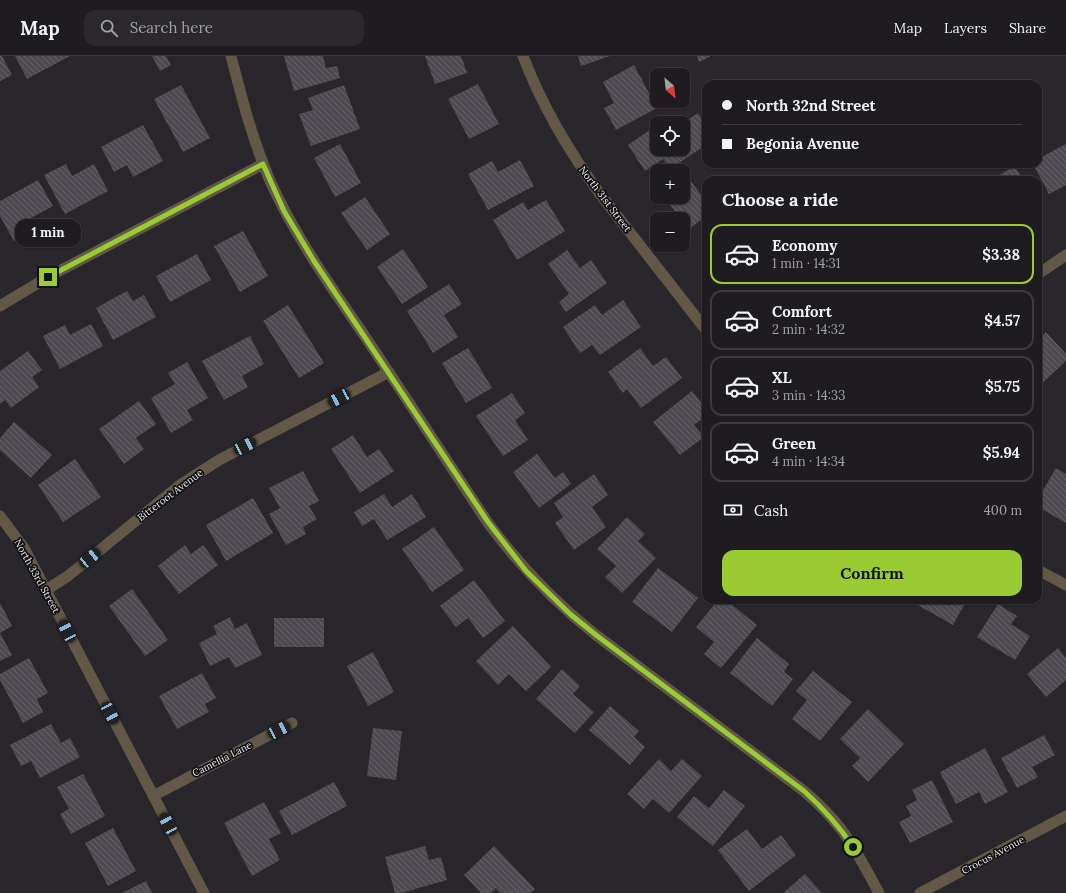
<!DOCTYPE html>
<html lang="en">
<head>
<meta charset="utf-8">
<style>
  body { margin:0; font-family:Lora,serif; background:#2c292e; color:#f1f3f6; height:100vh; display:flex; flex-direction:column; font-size:15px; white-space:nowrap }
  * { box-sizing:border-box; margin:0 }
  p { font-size:13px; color:#a1a1a5 }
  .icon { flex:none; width:22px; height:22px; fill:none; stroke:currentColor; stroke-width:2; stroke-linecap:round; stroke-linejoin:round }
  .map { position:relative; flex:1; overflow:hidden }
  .drawer { position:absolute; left:702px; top:120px; width:340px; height:428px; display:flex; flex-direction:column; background:#1f1c21; border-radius:12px; box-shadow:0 1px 3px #0004,0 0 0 1px #3c3a3f }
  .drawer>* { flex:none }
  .top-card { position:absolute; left:702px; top:24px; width:340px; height:88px; border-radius:12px; box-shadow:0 1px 3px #0004,0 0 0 1px #3c3a3f; display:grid; align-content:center; height:88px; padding:0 20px; background:#1f1c21 }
  .needle { width:26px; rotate:152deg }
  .controls { position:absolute; left:650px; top:12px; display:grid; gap:8px }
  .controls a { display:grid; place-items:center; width:40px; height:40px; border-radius:8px; background:#1f1c21; box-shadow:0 1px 3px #0004,0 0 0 1px #3c3a3f; font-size:20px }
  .end { position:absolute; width:18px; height:18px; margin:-9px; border:5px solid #9bcb33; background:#111; box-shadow:0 0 0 2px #111 }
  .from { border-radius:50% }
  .bubble { position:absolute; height:28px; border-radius:12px; background:#1f1c21; box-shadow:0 1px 3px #0004,0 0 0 1px #3c3a3f; font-size:13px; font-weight:800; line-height:28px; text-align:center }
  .car { position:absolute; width:12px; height:24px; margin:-12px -6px; border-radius:5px; box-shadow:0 0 3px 1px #0007; background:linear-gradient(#222 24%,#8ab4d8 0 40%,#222 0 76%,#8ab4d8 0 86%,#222 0) }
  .top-card b { display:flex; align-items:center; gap:14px; height:38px; font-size:15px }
  .top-card b+b { border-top:1px solid #3c3a3f }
  .top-card i { width:10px; height:10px; background:#f1f3f6 }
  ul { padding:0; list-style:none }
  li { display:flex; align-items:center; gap:12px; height:60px; margin:0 8px 6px; padding:0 12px; border:2px solid #3c3a3f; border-radius:12px }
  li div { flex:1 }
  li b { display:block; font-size:15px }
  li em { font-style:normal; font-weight:800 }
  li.current { border-color:#9bcb33 }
  li>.icon { width:36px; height:36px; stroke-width:1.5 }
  h2 { padding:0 20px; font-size:18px; line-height:48px }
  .pay { display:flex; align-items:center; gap:10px; height:44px; padding:0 20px; font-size:15px }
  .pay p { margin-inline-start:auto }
  .primary-button { display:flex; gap:8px; margin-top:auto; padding:8px 20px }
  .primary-button a { flex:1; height:46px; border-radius:12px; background:#9bcb33; color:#111; font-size:16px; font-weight:800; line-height:46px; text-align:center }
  header { display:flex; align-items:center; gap:24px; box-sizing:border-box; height:56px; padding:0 20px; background:#1f1c21; border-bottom:1px solid #3c3a3f }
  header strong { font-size:19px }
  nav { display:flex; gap:22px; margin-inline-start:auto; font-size:14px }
  .search { width:280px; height:36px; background:#2c292e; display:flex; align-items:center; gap:10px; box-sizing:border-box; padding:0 14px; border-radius:12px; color:#a1a1a5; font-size:15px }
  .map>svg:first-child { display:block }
  .building { fill:url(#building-back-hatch) }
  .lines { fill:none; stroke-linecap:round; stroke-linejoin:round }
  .minor { stroke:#635848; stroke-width:11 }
  .route { stroke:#9bcb33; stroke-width:5 }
  .labels { text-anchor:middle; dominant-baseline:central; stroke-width:3.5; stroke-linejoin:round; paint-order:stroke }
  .street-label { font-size:10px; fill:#eae8ec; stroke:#111013 }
</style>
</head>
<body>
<header>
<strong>Map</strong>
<div class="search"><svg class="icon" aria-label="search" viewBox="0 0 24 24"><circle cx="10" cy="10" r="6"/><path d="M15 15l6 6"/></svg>Search here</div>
<nav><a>Map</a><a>Layers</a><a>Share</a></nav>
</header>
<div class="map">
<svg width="1066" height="837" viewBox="0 0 1066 837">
  <defs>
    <pattern id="building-back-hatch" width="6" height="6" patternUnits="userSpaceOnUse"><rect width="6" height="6" fill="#4d4b51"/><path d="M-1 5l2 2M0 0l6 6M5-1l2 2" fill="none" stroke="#67656a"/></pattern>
  </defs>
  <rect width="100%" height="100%" fill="#29262c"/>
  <g class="building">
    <path d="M0 0H2L12 19 0 25Z"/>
    <path d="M15 0H70L27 23Z"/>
    <path d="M152 0H166L171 9 160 15Z"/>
    <path d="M284 0H323L326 12 337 10 340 22 294 35Z"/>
    <path d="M425 0H461L467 17 435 28Z"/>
    <path d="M578 0H610L581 10Z"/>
    <path d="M697 0H711L699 6Z"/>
    <path d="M634 9 657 52 616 74 604 52 614 47 603 26Z"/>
    <path d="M478 28 499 68 469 83 448 43Z"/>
    <path d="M181 29 210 82 183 96 154 43Z"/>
    <path d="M344 29 360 73 311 90 299 58 313 54 308 42Z"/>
    <path d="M698 57 706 68V89L670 113 663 103 645 115 628 89 657 69V93H683V67Z"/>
    <path d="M670 61 674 67H660Z"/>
    <path d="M143 69 163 105 133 121 127 109 114 116 101 91Z"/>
    <path d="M340 88 361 127 335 141 314 102Z"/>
    <path d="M1066 88V129L1049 138 1033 108H1038V103Z"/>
    <path d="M520 104 534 130 488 154 468 118 492 105 498 116Z"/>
    <path d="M66 108 72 120 94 108 108 135 65 158 44 119Z"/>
    <path d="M1015 110 1023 124H991Z"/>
    <path d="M683 115 706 145V160L689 173 683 166V163H681L664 141H683Z"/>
    <path d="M38 124 53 150 31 162 36 173 14 185 0 160V145Z"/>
    <path d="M365 141 390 178 367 194 341 157Z"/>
    <path d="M546 144 565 175 517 204 493 164 523 146 528 154Z"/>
    <path d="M1038 149 1043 157 1038 160Z"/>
    <path d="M243 175 268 220 240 236 214 190Z"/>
    <path d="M403 193 428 231 402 248 377 211Z"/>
    <path d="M567 194 580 212 591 204 607 227 566 256 559 246 569 238 548 208Z"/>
    <path d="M197 198 211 224 170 246 156 220Z"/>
    <path d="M449 228 462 248 444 259 458 281 433 297 407 255Z"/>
    <path d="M127 235 133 245 144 239 156 261 113 284 96 252Z"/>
    <path d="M623 244 641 271 600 299 592 289 580 297 563 271 595 249 602 259Z"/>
    <path d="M288 249 324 307 299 322 263 265Z"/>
    <path d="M91 268 103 290 60 313 43 280 65 269 70 279Z"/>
    <path d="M1046 276 1066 298V305L1038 331V283Z"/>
    <path d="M250 280 264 308 242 320 248 331 224 344 202 305Z"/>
    <path d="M468 292 492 332 466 347 442 307Z"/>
    <path d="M640 292 653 310 666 301 682 322 641 352 627 333 623 337 608 316Z"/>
    <path d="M28 295 42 314 32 321 39 331 11 352 5 344 0 348V315Z"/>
    <path d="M187 306 208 342 187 354 193 364 171 377 151 342 175 328 168 317Z"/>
    <path d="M692 335 706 353V360L694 369 704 381 680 399 653 366Z"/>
    <path d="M512 337 525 357 515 364 528 384 503 400 476 360Z"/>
    <path d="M139 345 156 368 136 382 144 393 124 408 99 373Z"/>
    <path d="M14 366 52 399 31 422 0 394V382Z"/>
    <path d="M353 379 367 401 379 393 394 415 360 437 331 393Z"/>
    <path d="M537 398 555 422 563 416 571 428 539 452 513 416Z"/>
    <path d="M75 403 101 441 63 466 38 429Z"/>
    <path d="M1056 412 1066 418V467L1038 451V443Z"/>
    <path d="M303 415 319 445 309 450 317 463 303 471 306 478 286 489 269 458 280 452 269 432Z"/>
    <path d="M594 418 608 439 592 451 606 471 574 494 555 467 563 461 554 447Z"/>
    <path d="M384 438 392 451 412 438 426 461 387 484 374 463 362 470 354 456Z"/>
    <path d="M253 442 273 477 226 505 206 469Z"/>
    <path d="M627 461 645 478 638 485 656 502 622 537 605 521 616 510 597 493Z"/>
    <path d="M434 471 464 514 432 536 402 493Z"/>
    <path d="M185 489 191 498 203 489 218 509 179 538 158 510Z"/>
    <path d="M658 512 698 542 672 576 632 546Z"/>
    <path d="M474 524 505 565 483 582 468 562 456 571 440 550Z"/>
    <path d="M132 533 168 584 145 600 109 550Z"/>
    <path d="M718 544H726L757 569 721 612 704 598 714 586 696 571Z"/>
    <path d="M918 544H959L965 547 953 569 916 548Z"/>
    <path d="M0 547 12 570 0 577 12 599 0 605Z"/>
    <path d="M998 548 1017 560 1011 568 1030 580 1015 604 977 581Z"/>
    <path d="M230 561 235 573 247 567 262 599 235 612 229 601 210 610 199 587 217 578 213 570Z"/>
    <rect x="274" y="562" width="50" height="29"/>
    <path d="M513 570 551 611 526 635 509 618 498 629 476 605Z"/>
    <path d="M757 582 789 608 784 616 793 623 772 650 730 617Z"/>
    <path d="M1058 592 1066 602V624L1046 641 1027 618Z"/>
    <path d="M373 596 394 636 368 650 347 610Z"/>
    <path d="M29 602 48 637 37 643 43 656 23 667 0 624V618Z"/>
    <path d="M562 613 580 630 573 638 594 656 575 677 536 643Z"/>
    <path d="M813 615 852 646 820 685 792 663 807 644 796 635Z"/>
    <path d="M202 617 216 642 205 648 209 656 177 673 159 640Z"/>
    <path d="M610 650 639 675 634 681 645 691 630 709 589 674Z"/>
    <path d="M868 653 904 688 868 726 852 710 860 702 840 683Z"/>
    <path d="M51 668 61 687 70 682 80 701 40 722 31 705 21 710 10 689Z"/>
    <path d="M373 672 402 675 396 724 367 720Z"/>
    <path d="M1044 679 1055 699 1032 711 1038 721 1017 732 1001 702Z"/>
    <path d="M985 692 1008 736 985 748 979 736 956 748 940 716Z"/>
    <path d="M659 703 671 715 682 703 702 720 669 757 653 743 644 753 627 738Z"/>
    <path d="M83 718 105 760 71 778 60 758 69 753 57 731Z"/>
    <path d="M932 724 953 766 910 787 899 766 911 760 906 750 917 744 912 734Z"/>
    <path d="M334 726 347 750 292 779 279 755Z"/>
    <path d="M724 734 745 750 713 790 677 761 694 740 709 752Z"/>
    <path d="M264 746 281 777 269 783 280 804 252 820 224 767Z"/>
    <path d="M113 772 136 815 108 830 85 787Z"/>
    <path d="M747 773 762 793 781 779 796 799 749 835 718 794Z"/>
    <path d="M425 790 429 804 441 801 447 824 401 837H395L385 801Z"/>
    <path d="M494 790 535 833 530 837H501L496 832 491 837H481L464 819Z"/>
    <path d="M805 818 822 837H783Z"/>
    <path d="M146 825 152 837H122Z"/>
  </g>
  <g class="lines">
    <g class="minor">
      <path d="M231 0C242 43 253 86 271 127 296 182 332 232 366 282 407 343 447 405 488 467 520 510 553 545 596 579L804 735C818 747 830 759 841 773 856 793 867 815 879 837"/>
      <path d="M523 0C542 50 568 94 600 138L706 274"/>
      <path d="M1038 218 1066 199"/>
      <path d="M0 250 48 221 263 108"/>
      <path d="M0 460 24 492 204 837"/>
      <path d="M1038 514 1066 529"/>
      <path d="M46 534 68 520 180 429 219 404 389 316"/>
      <path d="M153 740 292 667"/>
      <path d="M920 837 1066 760"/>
    </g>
  </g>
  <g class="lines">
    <path class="route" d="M48 221 263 108 284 155 314 205 488 466 526 515 570 558 596 579 804 735C823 752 839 770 853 791"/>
  </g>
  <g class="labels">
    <g class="street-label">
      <text transform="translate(605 143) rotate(53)">North 31st Street</text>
      <text transform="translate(170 439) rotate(-37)">Bitteroot Avenue</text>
      <text transform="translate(37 520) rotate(61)">North 33rd Street</text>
      <text transform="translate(222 703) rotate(-27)">Camellia Lane</text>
      <text transform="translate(993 799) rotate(-28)">Crocus Avenue</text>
    </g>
  </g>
</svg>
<div class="controls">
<a><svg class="needle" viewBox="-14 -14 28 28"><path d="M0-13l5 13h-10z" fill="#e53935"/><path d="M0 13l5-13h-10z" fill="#a1a1a5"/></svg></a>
<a><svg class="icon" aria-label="locate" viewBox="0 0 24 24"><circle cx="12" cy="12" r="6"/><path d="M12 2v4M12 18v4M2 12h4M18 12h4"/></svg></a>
<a>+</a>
<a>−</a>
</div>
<i class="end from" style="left:853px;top:791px"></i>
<i class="end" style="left:48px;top:221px"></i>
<div class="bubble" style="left:15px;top:163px;width:66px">1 min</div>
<i class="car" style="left:339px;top:342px;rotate:242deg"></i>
<i class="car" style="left:245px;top:390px;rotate:63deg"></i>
<i class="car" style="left:90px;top:502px;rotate:51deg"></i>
<i class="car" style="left:67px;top:575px;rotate:333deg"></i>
<i class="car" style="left:110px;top:657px;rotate:152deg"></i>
<i class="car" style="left:279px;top:674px;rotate:63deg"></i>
<i class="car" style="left:168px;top:768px;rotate:332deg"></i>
<div class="top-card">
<b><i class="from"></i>North 32nd Street</b>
<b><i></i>Begonia Avenue</b>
</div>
<section class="drawer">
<h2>Choose a ride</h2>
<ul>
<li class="current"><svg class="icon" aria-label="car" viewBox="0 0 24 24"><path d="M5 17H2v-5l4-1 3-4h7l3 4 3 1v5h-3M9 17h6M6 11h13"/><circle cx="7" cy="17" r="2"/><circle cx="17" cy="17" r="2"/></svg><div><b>Economy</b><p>1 min · 14:31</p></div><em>$3.38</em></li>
<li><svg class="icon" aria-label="car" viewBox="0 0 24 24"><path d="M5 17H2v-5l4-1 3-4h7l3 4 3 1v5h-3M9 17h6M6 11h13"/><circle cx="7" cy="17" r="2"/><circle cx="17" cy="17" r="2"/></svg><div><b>Comfort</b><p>2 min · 14:32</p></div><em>$4.57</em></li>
<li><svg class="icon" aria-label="car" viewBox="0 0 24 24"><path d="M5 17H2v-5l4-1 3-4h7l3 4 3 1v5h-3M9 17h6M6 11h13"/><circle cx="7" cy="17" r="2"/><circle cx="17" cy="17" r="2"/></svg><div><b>XL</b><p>3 min · 14:33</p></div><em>$5.75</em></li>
<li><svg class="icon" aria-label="car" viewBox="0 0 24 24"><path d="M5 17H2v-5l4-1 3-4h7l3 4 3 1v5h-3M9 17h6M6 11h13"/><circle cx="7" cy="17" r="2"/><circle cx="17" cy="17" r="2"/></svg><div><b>Green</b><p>4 min · 14:34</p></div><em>$5.94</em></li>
</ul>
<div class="pay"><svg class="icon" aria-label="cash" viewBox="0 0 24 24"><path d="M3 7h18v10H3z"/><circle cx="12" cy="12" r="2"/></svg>Cash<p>400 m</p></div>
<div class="primary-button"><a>Confirm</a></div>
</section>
</div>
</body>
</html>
